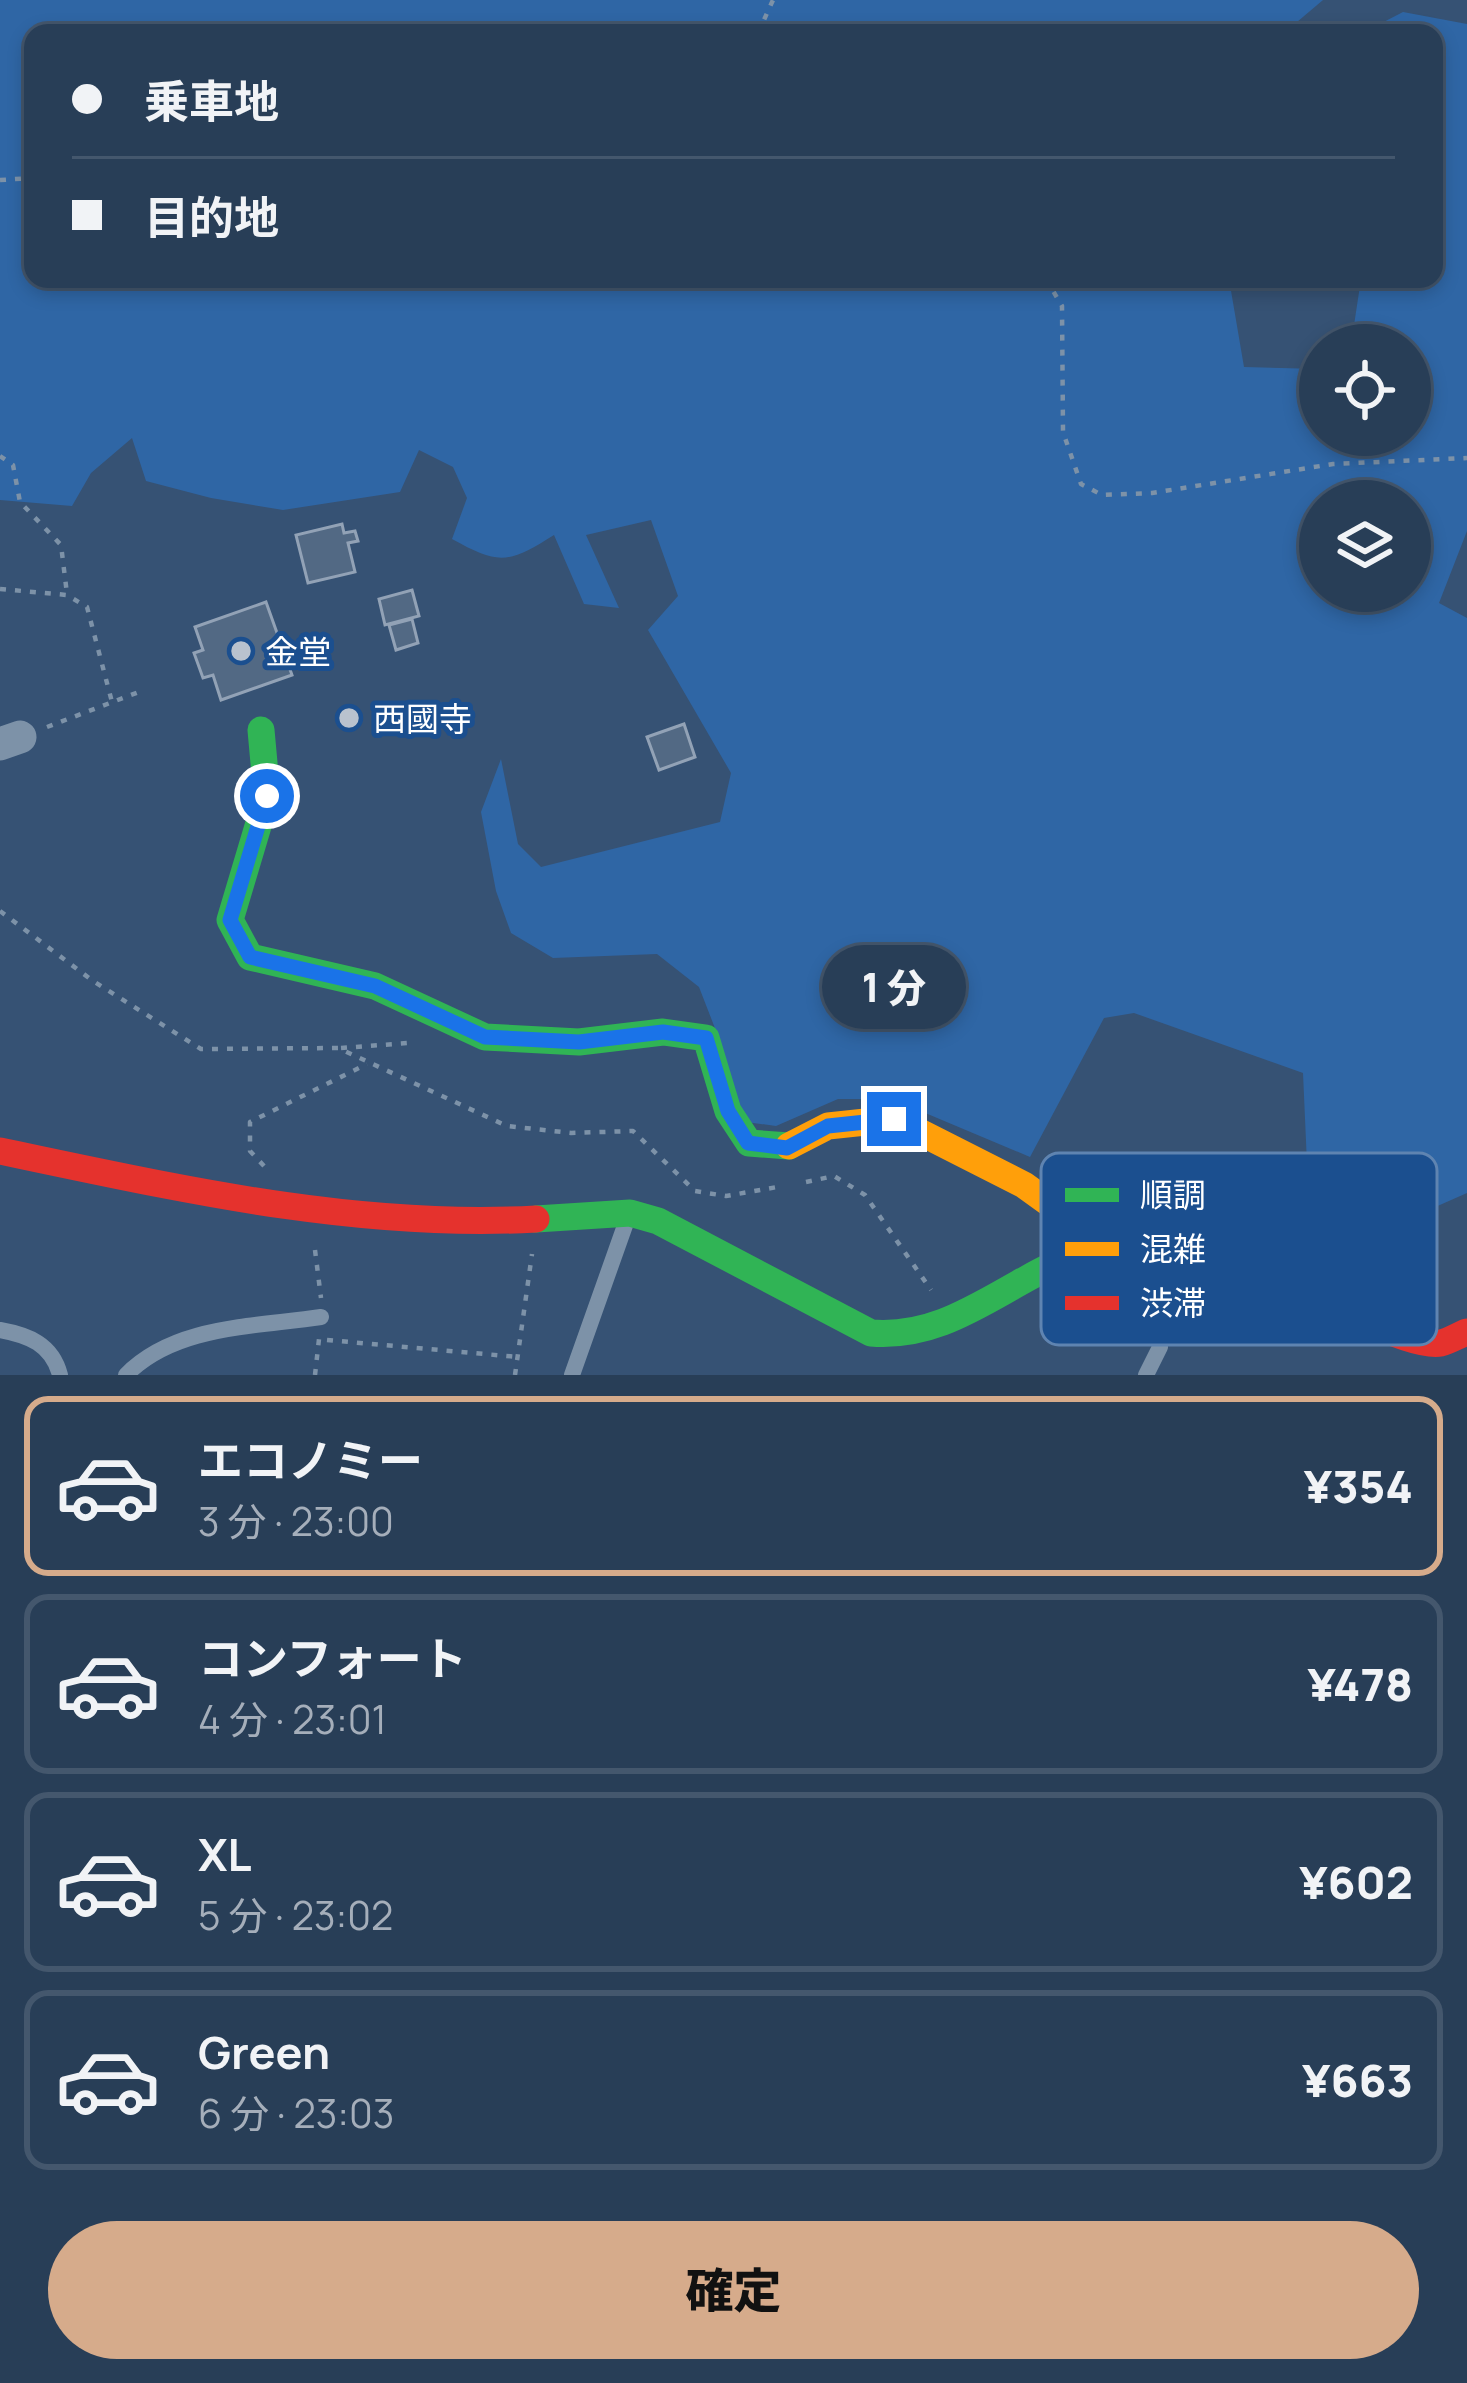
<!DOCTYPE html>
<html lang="ja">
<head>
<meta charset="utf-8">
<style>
  body { margin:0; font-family:Manrope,"Noto Sans JP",sans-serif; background:#344961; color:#f1f3f6; height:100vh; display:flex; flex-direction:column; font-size:45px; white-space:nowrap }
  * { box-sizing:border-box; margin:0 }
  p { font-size:39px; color:#a5aeba }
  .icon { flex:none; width:66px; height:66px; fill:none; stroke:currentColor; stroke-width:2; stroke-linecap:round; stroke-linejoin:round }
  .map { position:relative; height:1375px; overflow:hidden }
  .drawer { display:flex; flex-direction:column; background:#283e57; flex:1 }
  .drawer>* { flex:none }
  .hud { position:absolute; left:24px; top:24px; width:1419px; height:264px; border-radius:24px; box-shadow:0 6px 18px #0003,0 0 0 3px #44576d; display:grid; align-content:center; height:264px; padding:0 48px; background:#283e57 }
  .buttons { position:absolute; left:1299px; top:324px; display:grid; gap:24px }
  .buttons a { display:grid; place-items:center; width:132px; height:132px; border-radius:50%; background:#283e57; box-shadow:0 6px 18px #0003,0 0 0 3px #44576d; font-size:60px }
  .end { position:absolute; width:54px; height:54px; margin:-27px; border:15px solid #1a73e8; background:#fff; box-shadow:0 0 0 6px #fff }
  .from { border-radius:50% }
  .bubble { position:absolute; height:84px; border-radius:42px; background:#283e57; box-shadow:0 6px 18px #0003,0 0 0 3px #44576d; font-size:39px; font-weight:800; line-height:84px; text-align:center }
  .hud b { display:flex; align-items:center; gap:42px; height:114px; font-size:45px }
  .hud b+b { border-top:3px solid #44576d }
  .hud i { width:30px; height:30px; background:#f1f3f6 }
  ul { padding:21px 0 0; list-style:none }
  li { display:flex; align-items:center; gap:36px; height:180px; margin:0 24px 18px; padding:0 24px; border:6px solid #44576d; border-radius:24px }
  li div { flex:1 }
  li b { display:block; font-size:45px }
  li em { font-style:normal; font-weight:800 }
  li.active { border-color:#d6ab8b }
  li>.icon { width:108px; height:108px; stroke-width:1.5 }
  .button { display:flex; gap:24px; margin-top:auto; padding:24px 48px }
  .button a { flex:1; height:138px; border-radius:72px; background:#d6ab8b; color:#111; font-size:48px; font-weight:800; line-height:138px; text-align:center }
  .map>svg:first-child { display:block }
  .green { fill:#2f66a5; fill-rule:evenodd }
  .building { fill:#526984; stroke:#92a2b6; stroke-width:3 }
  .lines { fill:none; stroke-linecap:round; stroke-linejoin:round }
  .path { stroke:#7d92a8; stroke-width:4.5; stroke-dasharray:6 9; stroke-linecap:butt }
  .lane { stroke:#7d92a8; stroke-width:16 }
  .street { stroke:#7d92a8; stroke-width:33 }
  .fast { stroke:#30b455; stroke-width:27 }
  .slow { stroke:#ff9f0a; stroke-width:27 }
  .jam { stroke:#e5322d; stroke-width:27 }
  .route { stroke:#1a73e8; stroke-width:15 }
  .poi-dot { fill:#b9c2ce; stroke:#1b4f8f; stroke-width:4.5 }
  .labels { text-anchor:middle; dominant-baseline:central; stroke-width:10; stroke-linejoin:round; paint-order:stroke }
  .poi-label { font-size:33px; fill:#fff; stroke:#1b4f8f; text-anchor:start }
  .key { fill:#1b4f8f; stroke:#5f84b1; stroke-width:3 }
  .key-label { font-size:33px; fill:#fff }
</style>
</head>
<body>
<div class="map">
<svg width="1467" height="1375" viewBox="0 0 1467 1375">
  <rect width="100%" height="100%" fill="#365274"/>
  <path class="green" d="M0 0H1323L1284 33H33V279H1229L1244 367 1320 369V435H1410V345H1351L1361 279H1434V33H1374V27L1403 12 1467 24V531L1439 603 1467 618V1193L1390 1227 1356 1212 1307 1164 1303 1073 1134 1013 1104 1018 1030 1157 892 1099H838L776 1126 739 1121 718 1036 699 987 657 954 553 958 511 933 496 891 481 812 501 759 518 844 541 867 720 822 731 773 648 630 678 596 651 520 586 535 619 608 584 604 554 535C508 564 499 565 452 539L467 498 453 467 419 450 400 492 283 510 211 498 146 481 132 438 91 473 72 506 0 500ZM1320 501H1410V591H1320Z"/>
  <g class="building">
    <path d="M342 524 344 533 355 531 358 541 348 543 355 572 308 583 296 535Z"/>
    <path d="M412 590 419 616 385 625 379 599Z"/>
    <path d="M266 602 292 675 221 700 213 675 203 678 194 653 203 650 195 627Z"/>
    <path d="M412 619 418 643 396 650 389 625Z"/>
    <path d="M684 724 695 757 659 770 647 737Z"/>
  </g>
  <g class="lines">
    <g class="path">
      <path d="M758 33 773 0"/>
      <path d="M0 180 33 178"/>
      <path d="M1046 279 1062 306 1063 432 1081 484 1102 495 1152 493 1333 464 1467 458"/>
      <path d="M0 456 13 465 20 502 61 545 67 594"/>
      <path d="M0 589 67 595 87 607 112 702"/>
      <path d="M47 727 144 690"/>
      <path d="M0 911 93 981 201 1049 338 1048 507 1126 571 1133 633 1131 695 1191 726 1196 783 1186"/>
      <path d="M341 1048 408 1043"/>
      <path d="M264 1166 250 1151V1122L367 1064"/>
      <path d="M806 1182 834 1176 865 1195 931 1290"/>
      <path d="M315 1250 321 1298"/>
      <path d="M327 1340 518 1357"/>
      <path d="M315 1375 319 1339"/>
      <path d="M515 1375 532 1254"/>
    </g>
    <g class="lane">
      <path d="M1058 1280 1141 1284 1152 1299 1160 1347 1146 1375"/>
      <path d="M0 1330C28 1335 52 1344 60 1375"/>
      <path d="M126 1375C175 1325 255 1327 321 1317"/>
      <path d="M572 1375 628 1217"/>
    </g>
    <path class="street" d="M0 744 20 737"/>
    <g class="fast">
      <path d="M261 730 267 796 230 920 250 957 375 986 485 1037 579 1042 663 1032 706 1038 728 1111 749 1143 789 1146"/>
      <path d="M536 1219 630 1213 658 1221 871 1333C932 1338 977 1306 1028 1278 1064 1258 1102 1242 1139 1224 1175 1221 1198 1229 1229 1246"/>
    </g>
    <path class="slow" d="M789 1146 828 1126 894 1119 1024 1185 1103 1242"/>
    <g class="jam">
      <path d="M0 1151C177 1188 354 1229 536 1219"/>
      <path d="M1229 1246C1270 1268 1400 1351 1441 1343 1449 1341 1459 1335 1467 1332"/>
    </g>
  </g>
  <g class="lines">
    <path class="route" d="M267 796 230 920 250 957 375 986 485 1037 579 1042 663 1032 706 1038 728 1111 748 1143 787 1148 828 1126 894 1119"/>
  </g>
  <g class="poi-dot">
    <circle cx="241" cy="651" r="12"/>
    <circle cx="349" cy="718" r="12"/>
  </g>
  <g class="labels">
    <g class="poi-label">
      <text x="265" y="651">金堂</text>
      <text x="373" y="718">西國寺</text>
    </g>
  </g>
  <rect x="1041" y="1153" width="396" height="192" rx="18" class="key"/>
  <rect x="1065" y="1188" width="54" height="14" fill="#30b455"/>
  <rect x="1065" y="1242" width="54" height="14" fill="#ff9f0a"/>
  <rect x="1065" y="1296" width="54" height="14" fill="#e5322d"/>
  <g class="key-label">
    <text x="1140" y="1207">順調</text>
    <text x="1140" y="1261">混雑</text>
    <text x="1140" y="1315">渋滞</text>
  </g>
</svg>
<div class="buttons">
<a><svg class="icon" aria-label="locate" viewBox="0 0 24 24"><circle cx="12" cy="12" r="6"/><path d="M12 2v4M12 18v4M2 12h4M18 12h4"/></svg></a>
<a><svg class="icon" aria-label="layers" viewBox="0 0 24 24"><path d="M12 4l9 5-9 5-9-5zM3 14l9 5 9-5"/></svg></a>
</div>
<i class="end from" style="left:267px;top:796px"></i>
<i class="end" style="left:894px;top:1119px"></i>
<div class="bubble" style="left:822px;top:945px;width:144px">1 分</div>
<div class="hud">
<b><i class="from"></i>乗車地</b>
<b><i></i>目的地</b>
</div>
</div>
<section class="drawer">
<ul>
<li class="active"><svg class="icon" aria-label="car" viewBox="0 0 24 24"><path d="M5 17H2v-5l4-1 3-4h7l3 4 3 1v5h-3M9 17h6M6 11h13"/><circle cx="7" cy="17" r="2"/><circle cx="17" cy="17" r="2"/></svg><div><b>エコノミー</b><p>3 分 · 23:00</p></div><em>¥354</em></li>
<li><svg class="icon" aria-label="car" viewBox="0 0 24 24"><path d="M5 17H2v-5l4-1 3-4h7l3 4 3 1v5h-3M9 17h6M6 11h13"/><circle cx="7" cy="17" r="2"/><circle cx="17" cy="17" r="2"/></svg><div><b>コンフォート</b><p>4 分 · 23:01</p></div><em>¥478</em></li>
<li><svg class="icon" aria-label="car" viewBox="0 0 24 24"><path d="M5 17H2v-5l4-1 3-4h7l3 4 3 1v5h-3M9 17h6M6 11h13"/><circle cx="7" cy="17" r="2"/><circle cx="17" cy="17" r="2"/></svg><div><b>XL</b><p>5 分 · 23:02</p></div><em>¥602</em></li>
<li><svg class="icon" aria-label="car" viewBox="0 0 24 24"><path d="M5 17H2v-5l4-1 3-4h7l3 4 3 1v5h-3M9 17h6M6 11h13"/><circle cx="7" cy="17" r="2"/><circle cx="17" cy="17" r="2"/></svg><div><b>Green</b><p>6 分 · 23:03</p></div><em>¥663</em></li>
</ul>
<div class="button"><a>確定</a></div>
</section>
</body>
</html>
